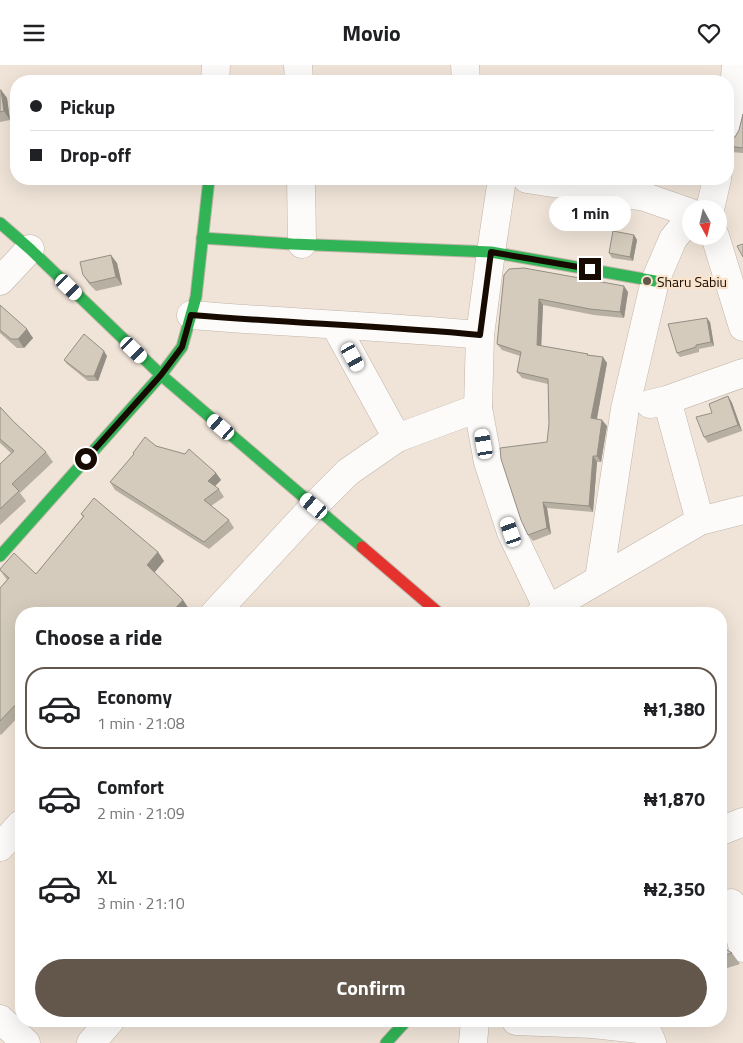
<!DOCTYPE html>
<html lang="en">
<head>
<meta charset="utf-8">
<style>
  body { margin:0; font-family:"Titillium Web",sans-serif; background:#f2f2f2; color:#202124; height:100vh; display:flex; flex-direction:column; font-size:19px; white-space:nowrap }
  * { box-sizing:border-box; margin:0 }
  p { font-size:16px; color:#757577 }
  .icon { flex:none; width:28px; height:28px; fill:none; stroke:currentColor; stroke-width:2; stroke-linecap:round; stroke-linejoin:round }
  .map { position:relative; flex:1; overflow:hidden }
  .drawer { position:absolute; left:15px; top:542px; width:712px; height:420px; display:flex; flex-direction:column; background:#fff; border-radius:20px; box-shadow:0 5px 20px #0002 }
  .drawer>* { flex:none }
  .top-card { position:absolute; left:10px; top:10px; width:724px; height:110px; border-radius:20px; box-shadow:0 5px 20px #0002; display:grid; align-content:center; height:110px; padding:0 20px; background:#fff }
  .needle { width:32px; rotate:172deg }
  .controls { position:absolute; left:682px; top:135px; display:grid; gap:10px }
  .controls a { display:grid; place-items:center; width:45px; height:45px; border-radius:50%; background:#fff; box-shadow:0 5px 20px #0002; font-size:25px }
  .end { position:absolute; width:22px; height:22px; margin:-11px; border:6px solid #170b01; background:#fff; box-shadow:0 0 0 2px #fff }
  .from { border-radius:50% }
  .bubble { position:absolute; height:35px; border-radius:18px; background:#fff; box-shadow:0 5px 20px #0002; font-size:16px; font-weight:700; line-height:35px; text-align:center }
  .car { position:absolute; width:15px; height:30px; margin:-15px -8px; border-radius:6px; box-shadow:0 0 4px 1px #0007; background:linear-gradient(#fff 24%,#345 0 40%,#fff 0 76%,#345 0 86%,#fff 0) }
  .top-card b { display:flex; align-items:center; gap:18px; height:48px; font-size:19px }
  .top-card b+b { border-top:1px solid #e0e0e0 }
  .top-card i { width:12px; height:12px; background:#202124 }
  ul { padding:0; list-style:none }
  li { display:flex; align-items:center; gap:15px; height:82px; margin:0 10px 8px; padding:0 10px; border:2px solid transparent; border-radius:20px }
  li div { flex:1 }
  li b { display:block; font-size:19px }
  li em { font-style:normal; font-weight:700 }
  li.current { border-color:#63574c }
  li>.icon { width:45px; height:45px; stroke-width:1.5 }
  h2 { padding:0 20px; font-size:22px; line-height:60px }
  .action { display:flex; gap:10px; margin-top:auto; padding:10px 20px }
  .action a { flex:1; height:58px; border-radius:30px; background:#63574c; color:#fff; font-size:20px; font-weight:700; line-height:58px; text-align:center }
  header { display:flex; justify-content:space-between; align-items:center; height:65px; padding:0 20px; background:#fff; font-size:22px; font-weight:700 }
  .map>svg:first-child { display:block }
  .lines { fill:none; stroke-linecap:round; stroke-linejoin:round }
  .street-casing { stroke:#c0b4a8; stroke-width:29 }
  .fast-casing { stroke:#c0b4a8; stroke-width:13 }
  .jam-casing { stroke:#c0b4a8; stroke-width:13 }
  .street { stroke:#fdfbf9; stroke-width:28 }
  .fast { stroke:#30b455; stroke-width:11 }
  .jam { stroke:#e5322d; stroke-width:11 }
  .wall { fill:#b6afa2 }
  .shaded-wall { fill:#948e84 }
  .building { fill:#d4cbbc; stroke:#948e84 }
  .route { stroke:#170b01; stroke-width:6 }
  .poi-dot { fill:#63574c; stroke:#fae4cd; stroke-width:2 }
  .labels { text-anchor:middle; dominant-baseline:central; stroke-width:4.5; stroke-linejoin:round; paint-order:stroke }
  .poi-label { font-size:14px; fill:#170b01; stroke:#fae4cd; text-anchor:start }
</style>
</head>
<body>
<header><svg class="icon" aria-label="menu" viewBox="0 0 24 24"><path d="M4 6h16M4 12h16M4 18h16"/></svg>Movio<svg class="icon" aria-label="heart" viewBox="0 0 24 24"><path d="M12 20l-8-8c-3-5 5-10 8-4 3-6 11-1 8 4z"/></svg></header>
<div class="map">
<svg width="743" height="978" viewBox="0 0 743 978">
  <rect width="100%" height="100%" fill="#f0e4d8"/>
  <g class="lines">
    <defs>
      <g id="street">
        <path d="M298 0 299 16"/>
        <path d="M465 0 466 16"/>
        <path d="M215 16 216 0"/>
        <path d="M728 67 732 49 736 0"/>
        <path d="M301 114 302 179"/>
        <path d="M502 114 491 187 480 270 478 343 488 397 511 467 548 544"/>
        <path d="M527 114 645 132 691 148"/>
        <path d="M710 144 717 114"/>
        <path d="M715 171 743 262"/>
        <path d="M0 216 30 184"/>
        <path d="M191 250C287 258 384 261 480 270"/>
        <path d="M335 260 397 373"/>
        <path d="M667 335 700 456"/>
        <path d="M650 339 667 335 743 308"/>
        <path d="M599 514 625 344 655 216 673 174 691 152"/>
        <path d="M214 549 314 441 348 407 397 373 478 343"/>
        <path d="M540 549 700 456 743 445"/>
        <path d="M721 766 743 757"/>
        <path d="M0 782 21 759"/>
        <path d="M731 838 743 883"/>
        <path d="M0 954 26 978"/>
        <path d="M516 956 593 959 639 964C648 966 649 969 652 978"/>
        <path d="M91 978 110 956"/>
        <path d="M473 978 475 956"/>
      </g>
      <g id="fast">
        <path d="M0 158 30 184 161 310 362 482"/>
        <path d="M202 173 292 179 491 187 655 216"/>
        <path d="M0 491 161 310 182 282 196 232 209 114"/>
        <path d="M386 978 406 956"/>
      </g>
      <path id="jam" d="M362 482 440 549"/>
    </defs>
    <use href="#street" class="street-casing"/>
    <use href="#fast" class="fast-casing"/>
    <use href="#jam" class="jam-casing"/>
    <use href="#street" class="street"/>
    <use href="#fast" class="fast"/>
    <use href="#jam" class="jam"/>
  </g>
  <g class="wall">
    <path d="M0 25H1L7 33 10 55 0 57Z"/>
    <path d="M743 49V88L731 87 728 82V79L735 72 739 65Z"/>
    <path d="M634 170 637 175 633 196 612 193 609 188Z"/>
    <path d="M117 198 122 220 96 226 89 219 83 210Z"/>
    <path d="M504 210 628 227 624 253 594 250 543 240 541 281 589 290 607 298 597 354 607 361 601 397H597L593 447 547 443 551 469 533 476 528 470 547 377 549 359 548 319 522 313 517 307 520 291 502 285 497 279Z"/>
    <path d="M0 240 33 273 24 283H17L0 268Z"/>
    <path d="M710 257 714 281 699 284V287L680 292 677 288Z"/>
    <path d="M107 291 98 316H88L67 299 64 295Z"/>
    <path d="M728 331 732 338 742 366 708 378 704 372 712 348Z"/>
    <path d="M0 342 13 356 46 387 53 397 20 428 26 436 0 460V399L11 388 0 378Z"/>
    <path d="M156 381 216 408 221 415 215 421 219 424 224 432 211 441 229 455 234 463 209 484 115 425 110 417 134 389 133 388Z"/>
    <path d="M81 449 158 487 164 496 154 508 183 535 189 544 184 549H21V649L1 670 0 669V523L7 515 0 505 36 509 83 452Z"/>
    <path d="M721 864 727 885 732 888 740 899 721 905Z"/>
  </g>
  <g class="shaded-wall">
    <path d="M1 25 7 33 10 55 4 46Z"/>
    <path d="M634 170 637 175 633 196 630 192Z"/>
    <path d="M111 190 117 198 122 220 116 212Z"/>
    <path d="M624 221 628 227 624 253 620 247Z"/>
    <path d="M539 234 543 240 541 286 537 280Z"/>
    <path d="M707 253 710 257 714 281 711 277Z"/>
    <path d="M27 264 33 273 24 283 18 274Z"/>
    <path d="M104 286 107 291 98 316 94 311Z"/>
    <path d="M603 292 607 298 596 358 591 353Z"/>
    <path d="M728 331 732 338 742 366 738 360Z"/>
    <path d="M602 355 607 361 601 397 597 391Z"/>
    <path d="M593 391 597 397 593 447 589 441Z"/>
    <path d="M216 408 221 415 213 423 208 416Z"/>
    <path d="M543 437 547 443 551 469 547 463Z"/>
    <path d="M158 487 164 496 153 509 147 500Z"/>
    <path d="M183 535 189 544 184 549H170Z"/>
    <path d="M721 864 722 866 728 887 721 878Z"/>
  </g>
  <g class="building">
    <path d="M0 25H1L4 46 0 47Z"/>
    <path d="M743 49V83L728 81V76L735 72 739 65Z"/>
    <path d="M613 166 634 170 630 192 609 188Z"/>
    <path d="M743 179V192L737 181Z"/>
    <path d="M111 190 116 212 90 218 83 210 80 197Z"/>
    <path d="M524 203 624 221 620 247 590 244 539 234 537 280 588 289 587 290 603 292 591 353 602 355 597 391H593L589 441 543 437 547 463 528 470 521 455 501 394 500 383 547 377 549 359 548 314 517 307 521 287 497 279 504 210 509 204Z"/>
    <path d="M0 240 27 264 18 274H11L0 265Z"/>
    <path d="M707 253 711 277 696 280V282L677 288 668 259Z"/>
    <path d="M84 269 104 286 94 311H85L64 295Z"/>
    <path d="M728 331 738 360 704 372 696 352 712 348 709 339Z"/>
    <path d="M0 342 13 356 46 387 12 419 19 426 0 444V399L14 386 0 374Z"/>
    <path d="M145 372 156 381 185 389 189 384 216 408 208 416 219 424 204 435 229 455 204 477 110 417 134 389 133 388Z"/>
    <path d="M94 433 158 487 147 500 183 535 170 549H21V639L19 636 0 656V523L9 513 0 505V504L14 488 36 509 84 451 81 449Z"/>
    <path d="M721 878 724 883 732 888 721 891Z"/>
  </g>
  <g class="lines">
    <path class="route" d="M86 394 161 310 182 282 191 250C287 258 384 261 480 270L491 187 590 204"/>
  </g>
  <circle class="poi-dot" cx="647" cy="216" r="5"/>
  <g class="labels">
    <g class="poi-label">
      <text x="657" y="216">Sharu Sabiu</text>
    </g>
  </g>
</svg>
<div class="controls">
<a><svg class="needle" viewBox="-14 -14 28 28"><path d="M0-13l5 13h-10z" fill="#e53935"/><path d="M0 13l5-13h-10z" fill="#757577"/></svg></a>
</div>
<i class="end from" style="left:86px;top:394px"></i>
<i class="end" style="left:590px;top:204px"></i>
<div class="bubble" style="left:549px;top:131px;width:82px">1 min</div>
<i class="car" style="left:69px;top:222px;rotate:134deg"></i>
<i class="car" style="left:134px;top:285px;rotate:134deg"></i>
<i class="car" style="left:353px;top:292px;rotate:151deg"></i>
<i class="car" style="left:221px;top:362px;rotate:311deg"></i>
<i class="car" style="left:484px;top:379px;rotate:350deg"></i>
<i class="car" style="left:314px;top:441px;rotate:310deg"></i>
<i class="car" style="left:511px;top:467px;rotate:341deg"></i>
<div class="top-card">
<b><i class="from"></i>Pickup</b>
<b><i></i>Drop-off</b>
</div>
<section class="drawer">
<h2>Choose a ride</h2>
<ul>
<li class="current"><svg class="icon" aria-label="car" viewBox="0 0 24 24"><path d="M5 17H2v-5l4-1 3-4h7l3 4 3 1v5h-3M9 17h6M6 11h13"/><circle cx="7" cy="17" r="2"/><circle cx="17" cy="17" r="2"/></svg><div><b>Economy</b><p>1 min · 21:08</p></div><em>₦1,380</em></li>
<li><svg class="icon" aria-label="car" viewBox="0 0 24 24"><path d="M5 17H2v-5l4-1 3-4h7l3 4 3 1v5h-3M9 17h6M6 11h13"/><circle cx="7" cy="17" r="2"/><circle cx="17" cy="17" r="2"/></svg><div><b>Comfort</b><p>2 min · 21:09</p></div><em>₦1,870</em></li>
<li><svg class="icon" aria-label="car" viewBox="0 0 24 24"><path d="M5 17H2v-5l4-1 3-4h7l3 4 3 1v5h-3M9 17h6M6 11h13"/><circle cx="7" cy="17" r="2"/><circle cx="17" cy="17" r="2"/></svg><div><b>XL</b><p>3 min · 21:10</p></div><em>₦2,350</em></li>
</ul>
<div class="action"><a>Confirm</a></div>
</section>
</div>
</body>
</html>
